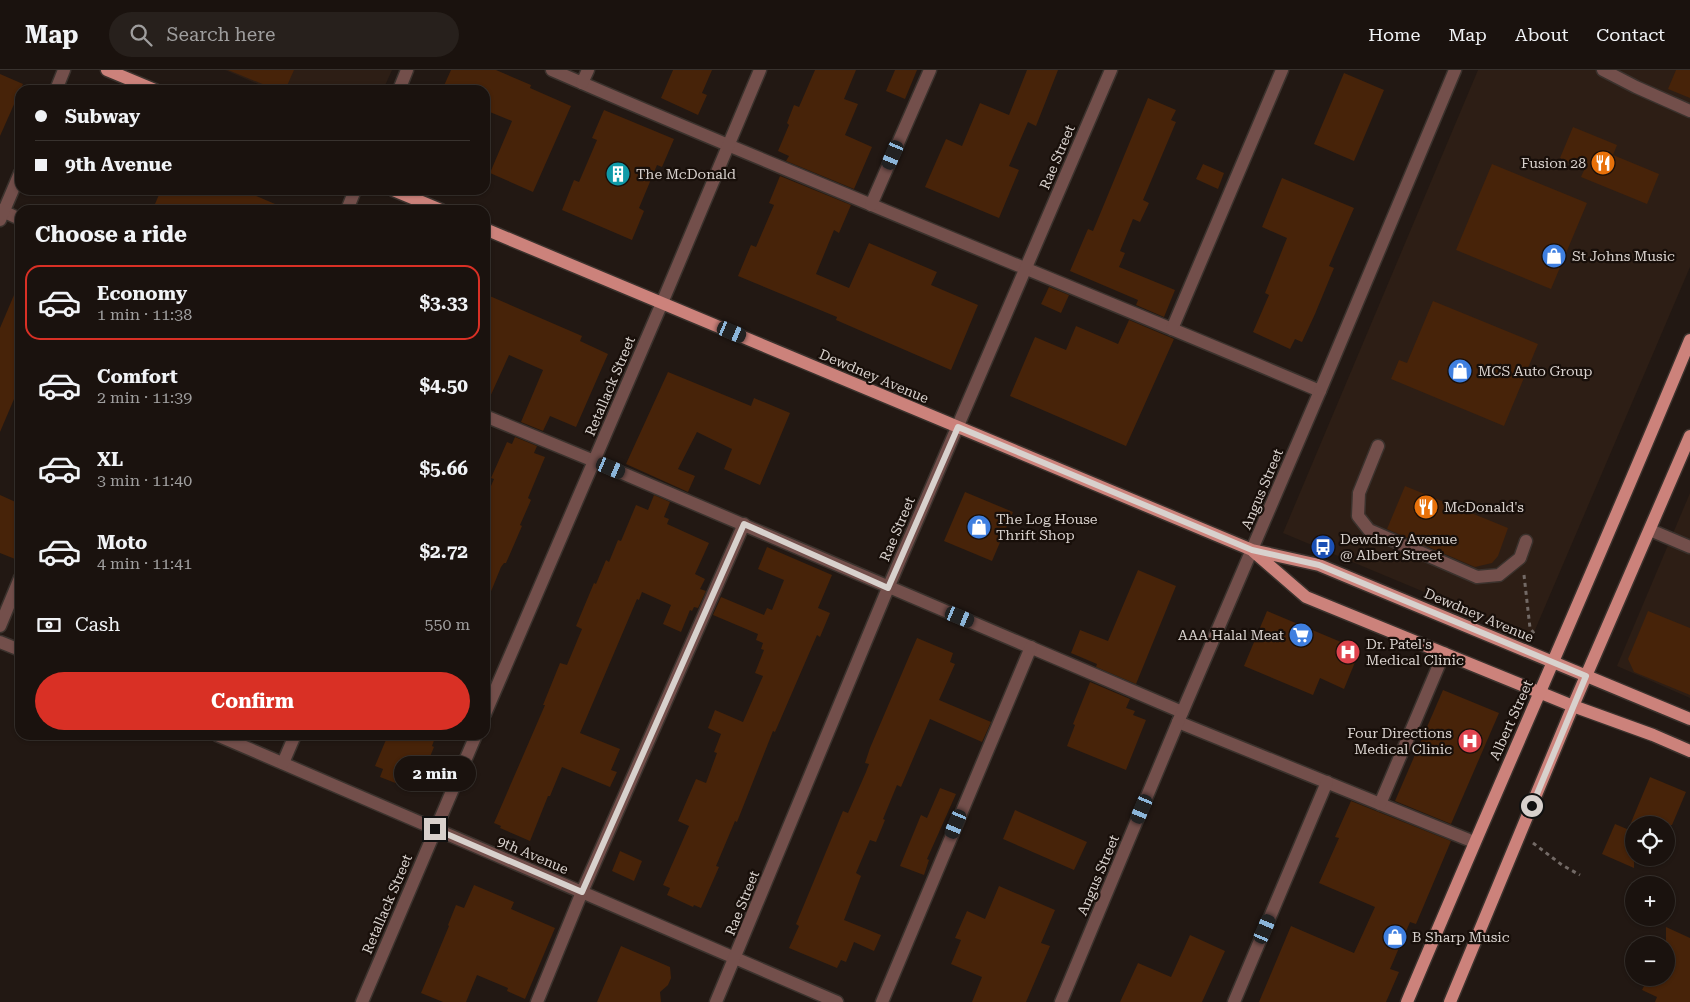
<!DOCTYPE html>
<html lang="en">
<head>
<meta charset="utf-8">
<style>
  body { margin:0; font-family:"Roboto Serif",serif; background:#27201c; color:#f1f3f6; height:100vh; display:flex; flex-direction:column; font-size:19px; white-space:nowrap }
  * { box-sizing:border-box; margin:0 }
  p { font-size:16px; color:#9f9e9e }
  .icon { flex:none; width:28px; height:28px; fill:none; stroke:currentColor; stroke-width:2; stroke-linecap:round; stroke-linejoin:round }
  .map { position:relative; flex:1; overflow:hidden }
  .side { position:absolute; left:15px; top:135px; width:475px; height:535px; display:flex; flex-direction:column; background:#1a120e; border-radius:15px; box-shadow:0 1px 4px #0004,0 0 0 1px #38322e }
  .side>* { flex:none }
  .hud { position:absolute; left:15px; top:15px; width:475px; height:110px; border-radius:15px; box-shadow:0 1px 4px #0004,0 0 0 1px #38322e; display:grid; align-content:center; height:110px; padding:0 20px; background:#1a120e }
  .fabs { position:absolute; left:1625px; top:746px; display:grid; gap:10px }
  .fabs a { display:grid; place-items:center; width:50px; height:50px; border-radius:50%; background:#1a120e; box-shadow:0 1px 4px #0004,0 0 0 1px #38322e; font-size:25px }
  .end { position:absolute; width:22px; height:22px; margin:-11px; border:6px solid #d8d1cd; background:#111; box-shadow:0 0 0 2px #111 }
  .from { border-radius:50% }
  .bubble { position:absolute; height:35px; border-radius:18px; background:#1a120e; box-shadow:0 1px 4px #0004,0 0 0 1px #38322e; font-size:16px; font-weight:700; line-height:35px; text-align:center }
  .car { position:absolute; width:15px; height:30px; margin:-15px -8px; border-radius:6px; box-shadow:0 0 4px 1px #0007; background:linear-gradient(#222 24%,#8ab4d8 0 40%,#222 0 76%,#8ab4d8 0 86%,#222 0) }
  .hud b { display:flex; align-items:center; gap:18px; height:48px; font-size:19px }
  .hud b+b { border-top:1px solid #38322e }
  .hud i { width:12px; height:12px; background:#f1f3f6 }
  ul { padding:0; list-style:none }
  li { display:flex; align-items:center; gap:15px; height:75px; margin:0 10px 8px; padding:0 10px; border:2px solid transparent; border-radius:15px }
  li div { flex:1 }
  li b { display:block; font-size:19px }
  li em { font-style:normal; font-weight:700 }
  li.on { border-color:#d93025 }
  li>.icon { width:45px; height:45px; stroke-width:1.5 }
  h2 { padding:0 20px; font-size:22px; line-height:60px }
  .pay { display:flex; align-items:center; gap:12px; height:55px; padding:0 20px; font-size:19px }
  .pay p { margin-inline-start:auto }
  .cta { display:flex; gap:10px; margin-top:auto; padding:10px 20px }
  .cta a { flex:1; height:58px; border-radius:30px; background:#d93025; color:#fff; font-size:20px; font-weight:700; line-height:58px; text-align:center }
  header { display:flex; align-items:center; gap:30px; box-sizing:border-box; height:70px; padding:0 25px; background:#1a120e; border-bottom:1px solid #38322e }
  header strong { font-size:24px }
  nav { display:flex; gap:28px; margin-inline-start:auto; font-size:18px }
  .search { width:350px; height:45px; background:#27201c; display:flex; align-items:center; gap:12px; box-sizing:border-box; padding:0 18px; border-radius:28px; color:#9f9e9e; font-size:19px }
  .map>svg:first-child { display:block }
  .built { fill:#2d1e15 }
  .building { fill:#472309 }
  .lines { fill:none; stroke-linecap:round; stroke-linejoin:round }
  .minor-casing { stroke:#3b322d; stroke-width:15 }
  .major-casing { stroke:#3b322d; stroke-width:15 }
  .path { stroke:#736a66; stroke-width:3; stroke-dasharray:4 4; stroke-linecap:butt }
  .minor { stroke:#734f4b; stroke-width:12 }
  .major { stroke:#cc827b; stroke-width:12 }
  .route { stroke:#d8d1cd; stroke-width:6 }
  .labels { text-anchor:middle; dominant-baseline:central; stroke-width:4.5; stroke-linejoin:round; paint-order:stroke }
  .street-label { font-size:14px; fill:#d8d1cd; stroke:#180f0a }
  .poi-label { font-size:14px; fill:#d8d1cd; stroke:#180f0a; text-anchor:start }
</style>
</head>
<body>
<header>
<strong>Map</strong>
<div class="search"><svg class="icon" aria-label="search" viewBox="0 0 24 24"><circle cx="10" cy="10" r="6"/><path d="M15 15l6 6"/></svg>Search here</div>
<nav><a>Home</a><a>Map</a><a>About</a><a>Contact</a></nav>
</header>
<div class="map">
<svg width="1690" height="932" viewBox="0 0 1690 932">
  <rect width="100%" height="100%" fill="#221813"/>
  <g class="built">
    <path d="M225 0H392L383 20H272Z"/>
    <path d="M1478 0H1690V197L1532 567 1283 463Z"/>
    <path d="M1690 423V628L1617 596Z"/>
  </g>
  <g class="building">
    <path d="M228 0H294L286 18 277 20Z"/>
    <path d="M451 0H496L531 15 530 18 571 36 533 122 490 103 512 51 485 40V20H442Z"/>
    <path d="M673 0H712L702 23 707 25 698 45 661 28Z"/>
    <path d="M815 0H856L844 29 858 34 845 65 872 77 854 119 786 91 789 86 778 81 789 55 787 53 794 35 799 37Z"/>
    <path d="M895 0H917L905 29 886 21Z"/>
    <path d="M1027 0H1058L1036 56 1028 52 1009 96 1019 100 999 148 925 117 946 69 962 76 980 33 1009 45Z"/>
    <path d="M1676 0H1690V28L1668 19Z"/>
    <path d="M1344 3 1384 20 1354 91 1314 74Z"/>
    <path d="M0 4 23 14 0 66Z"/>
    <path d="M1148 28 1176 40 1171 50 1176 52 1143 130 1149 133 1140 152 1133 149 1120 181 1125 183 1119 197 1175 220 1164 247 1136 235 1138 230 1070 201 1088 159 1093 161Z"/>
    <path d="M604 40 674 69 662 97 657 95 639 138 644 141 632 170 562 140 574 110 579 112 597 70 592 68Z"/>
    <path d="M1573 57 1617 75 1613 85 1659 104 1647 134 1581 107 1585 98 1560 88Z"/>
    <path d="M1203 94 1224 103 1218 119 1196 109Z"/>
    <path d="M1492 94 1587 133 1551 219 1456 180Z"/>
    <path d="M780 106 851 135 839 163 834 160 816 204 849 218 869 173 937 202 931 215 978 235 951 300 836 250 837 247 738 206 751 175 756 177 774 135 769 133Z"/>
    <path d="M1282 108 1354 138 1329 196 1334 198 1315 244 1302 272 1295 269 1290 279 1253 262 1269 225 1265 223 1287 168 1262 157Z"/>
    <path d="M161 120H242L289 140H168L155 134Z"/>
    <path d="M20 211V315L0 362V258Z"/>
    <path d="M1049 217 1069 225 1061 243 1041 234Z"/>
    <path d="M485 224 582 266 580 271 608 284 576 357 550 346 543 361 521 352 543 300 509 285 485 338Z"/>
    <path d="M1433 231 1538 274 1504 356 1391 309 1399 290 1407 293Z"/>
    <path d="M1129 250 1174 269 1126 376 1010 326 1035 267 1066 280 1076 256 1118 274Z"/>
    <path d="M668 302 751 336 754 328 790 343 760 415 724 399 732 379 697 362 678 399 695 406 688 422 626 394Z"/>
    <path d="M515 367 537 376 534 383 545 387 528 428 531 430 520 455 522 456 506 493H504L501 497 485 536V430L494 409 491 408 507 372 512 374Z"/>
    <path d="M1405 416 1508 458 1498 486 1492 493 1475 497 1387 459Z"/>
    <path d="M965 422 1013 442 992 491 944 471Z"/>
    <path d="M0 425 20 434V476L15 489 0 483Z"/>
    <path d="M654 425 670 432 664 447 669 449 667 454 709 473 695 504 705 509 700 519 706 521 698 538 694 537 692 541 690 540 681 562 663 554 671 535 642 522 639 530 637 529 580 663 620 679 611 700 617 702 610 717 562 697 550 726H548L530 771 500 758 501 756 494 753 545 635H543L560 593 567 595 582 559 576 556 594 513 596 514 606 490 609 492 618 470 621 471 636 435 648 440Z"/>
    <path d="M767 477 832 505 818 538 830 543 820 567 817 565 775 662 773 661 737 752 735 751 716 796 719 797 701 838 694 835 693 837 667 825 670 818 663 815 689 756 678 751 696 709 706 713 717 683 714 682 721 664 708 658 715 640 743 652 763 606 755 603 764 580 761 579 763 573 756 570 758 564 713 545 721 527 764 545 767 538 772 540 784 510 758 499Z"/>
    <path d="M1138 500 1176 516 1136 614 1096 597 1097 594 1071 583 1080 560 1108 571Z"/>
    <path d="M1267 541 1360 580 1344 619 1320 608 1313 625 1244 596Z"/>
    <path d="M1648 541 1690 558V625L1634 602 1628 589Z"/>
    <path d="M917 568 953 583 950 592 955 594 939 630 991 652 982 672 930 649 901 717 897 715 883 749 885 750 876 772 870 770 856 803 861 806 844 850 881 865 874 881 854 872 846 892 841 890 837 898 789 878 799 856 796 854 843 741 848 743 866 702 869 694 865 693 870 678Z"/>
    <path d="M1090 612 1130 629 1126 638 1135 641 1133 645 1146 650 1126 700 1067 676 1075 655 1073 654Z"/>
    <path d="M1443 620 1499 643 1451 754 1395 731Z"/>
    <path d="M388 665H436L432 676 434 677 416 721 380 707 383 699 375 696Z"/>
    <path d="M1650 707 1686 722 1672 755H1630Z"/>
    <path d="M940 718 956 724 927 789 929 790 924 805 900 796 921 745 927 748Z"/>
    <path d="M1351 731 1451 771 1416 854 1410 852 1390 899 1399 902 1386 932H1259L1291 856 1354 883 1375 837 1319 813 1339 768 1335 767Z"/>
    <path d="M1015 740 1087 772 1074 800 1003 769Z"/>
    <path d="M1615 754 1634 762V798L1602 784Z"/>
    <path d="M620 781 642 791 634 811 612 801Z"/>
    <path d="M474 815 514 832 511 839 555 858 525 929 507 921 508 918 477 905 466 932H443L421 923 449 856 448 855 456 835 464 838Z"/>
    <path d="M999 816 1055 840 1041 873 1050 876 1026 932H972L982 907 951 894 961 870 955 868 967 841 985 849Z"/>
    <path d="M1666 857 1690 868V932H1655L1657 927 1642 920 1648 908H1666Z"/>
    <path d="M1190 865 1225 881 1202 932H1120L1138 893 1171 907Z"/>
    <path d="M621 876 670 897 671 908 668 915 660 922 661 932H597Z"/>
  </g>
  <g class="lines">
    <defs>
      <g id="minor">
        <path d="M552 0C807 111 1065 213 1320 321"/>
        <path d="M1603 0 1636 17 1690 41"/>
        <path d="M582 13 588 0"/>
        <path d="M56 20 64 0"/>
        <path d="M399 20 407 0"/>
        <path d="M871 135 930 0"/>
        <path d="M0 140 20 149"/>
        <path d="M347 140 355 120"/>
        <path d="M0 150 20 103"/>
        <path d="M1172 259 1282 0"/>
        <path d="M485 346 594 391 1182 642"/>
        <path d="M1378 376 1359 423 1358 446 1369 460 1477 507 1499 505 1520 488 1526 471"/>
        <path d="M1650 460 1690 477"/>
        <path d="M0 556 20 508"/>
        <path d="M0 572 20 580"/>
        <path d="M485 644 662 233 760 0"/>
        <path d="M1178 652 1474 772"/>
        <path d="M217 665 837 932"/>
        <path d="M283 693 295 665"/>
        <path d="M1380 734 1444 583"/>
        <path d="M362 932 476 665"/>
        <path d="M537 932 582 822 744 454"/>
        <path d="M716 932 888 518 1111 0"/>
        <path d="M882 932 1031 577"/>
        <path d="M1061 932 1178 652 1320 321 1455 0"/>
        <path d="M1234 932 1327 712"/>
      </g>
      <g id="major">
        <path d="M107 0 155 20"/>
        <path d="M393 120 441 140"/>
        <path d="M485 159 1252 480 1319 495 1690 649"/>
        <path d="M1254 482 1306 527 1573 636 1653 665 1690 681"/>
        <path d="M1407 932C1500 711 1598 492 1690 270"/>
        <path d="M1450 932 1573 636 1690 366"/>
      </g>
    </defs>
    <use href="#minor" class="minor-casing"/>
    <use href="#major" class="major-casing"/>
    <g class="path">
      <path d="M1524 505 1530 558 1536 566"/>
      <path d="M1533 773 1562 795 1580 805"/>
    </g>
    <use href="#minor" class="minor"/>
    <use href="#major" class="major"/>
  </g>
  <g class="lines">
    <path class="route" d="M435 759 582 822 744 454 888 518 958 357 1252 480 1319 495 1586 606 1532 736"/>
  </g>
  <defs>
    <symbol id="restaurant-disc" viewBox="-11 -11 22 22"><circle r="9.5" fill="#e8710a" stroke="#180f0a"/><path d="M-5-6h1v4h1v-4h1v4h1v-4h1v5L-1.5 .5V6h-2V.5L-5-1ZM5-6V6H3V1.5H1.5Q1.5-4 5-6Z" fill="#fff"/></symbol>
    <symbol id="building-disc" viewBox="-11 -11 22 22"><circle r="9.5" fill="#0f9aa8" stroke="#180f0a"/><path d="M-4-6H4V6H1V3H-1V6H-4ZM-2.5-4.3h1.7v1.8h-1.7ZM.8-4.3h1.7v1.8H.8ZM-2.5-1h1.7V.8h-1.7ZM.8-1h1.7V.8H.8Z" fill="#fff"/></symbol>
    <symbol id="shop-disc" viewBox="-11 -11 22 22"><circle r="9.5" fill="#3f7fe0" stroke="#180f0a"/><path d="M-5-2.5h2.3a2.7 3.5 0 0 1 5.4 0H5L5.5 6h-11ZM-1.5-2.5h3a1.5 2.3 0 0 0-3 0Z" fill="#fff"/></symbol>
    <symbol id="bus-disc" viewBox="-11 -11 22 22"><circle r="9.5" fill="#1a4fb4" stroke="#180f0a"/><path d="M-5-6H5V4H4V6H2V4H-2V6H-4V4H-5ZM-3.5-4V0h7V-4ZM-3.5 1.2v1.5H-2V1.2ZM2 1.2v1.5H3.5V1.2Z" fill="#fff"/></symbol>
    <symbol id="supermarket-disc" viewBox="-11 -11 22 22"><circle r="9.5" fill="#3f7fe0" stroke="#180f0a"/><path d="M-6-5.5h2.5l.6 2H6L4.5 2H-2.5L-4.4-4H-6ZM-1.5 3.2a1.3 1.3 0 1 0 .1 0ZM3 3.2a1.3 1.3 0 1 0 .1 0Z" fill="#fff"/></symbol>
    <symbol id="hospital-disc" viewBox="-11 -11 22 22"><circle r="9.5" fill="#e0444e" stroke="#180f0a"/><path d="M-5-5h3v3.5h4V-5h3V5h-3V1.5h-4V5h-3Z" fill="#fff"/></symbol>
  </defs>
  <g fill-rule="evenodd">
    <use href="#restaurant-disc" x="1589" y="79" width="28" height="28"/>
    <use href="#building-disc" x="604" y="90" width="28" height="28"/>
    <use href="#shop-disc" x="1540" y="172" width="28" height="28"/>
    <use href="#shop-disc" x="1446" y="287" width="28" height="28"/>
    <use href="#restaurant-disc" x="1412" y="423" width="28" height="28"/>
    <use href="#shop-disc" x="965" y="443" width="28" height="28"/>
    <use href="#bus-disc" x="1309" y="463" width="28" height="28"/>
    <use href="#supermarket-disc" x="1287" y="551" width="28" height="28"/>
    <use href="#hospital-disc" x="1334" y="568" width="28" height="28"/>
    <use href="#hospital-disc" x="1456" y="657" width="28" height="28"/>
    <use href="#shop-disc" x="1381" y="853" width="28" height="28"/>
  </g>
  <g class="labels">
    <g class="street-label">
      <text transform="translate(1057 87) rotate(-67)">Rae Street</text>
      <text transform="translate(874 306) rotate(23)">Dewdney Avenue</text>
      <text transform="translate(610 316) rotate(-67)">Retallack Street</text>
      <text transform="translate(1262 419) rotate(-67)">Angus Street</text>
      <text transform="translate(897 459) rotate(-67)">Rae Street</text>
      <text transform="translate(1479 545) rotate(23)">Dewdney Avenue</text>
      <text transform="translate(1511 650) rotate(-66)">Albert Street</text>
      <text transform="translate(533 785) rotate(23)">9th Avenue</text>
      <text transform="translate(1098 805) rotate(-67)">Angus Street</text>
      <text transform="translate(742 833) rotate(-68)">Rae Street</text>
      <text transform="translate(387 834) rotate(-67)">Retallack Street</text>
    </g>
    <g class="poi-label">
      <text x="1586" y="93" text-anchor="end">Fusion 28</text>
      <text x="636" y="104">The McDonald</text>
      <text x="1572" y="186">St Johns Music</text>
      <text x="1478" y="301">MCS Auto Group</text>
      <text x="1444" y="437">McDonald's</text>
      <text x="996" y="449">The Log House<tspan x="996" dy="16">Thrift Shop</tspan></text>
      <text x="1340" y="469">Dewdney Avenue<tspan x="1340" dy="16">@ Albert Street</tspan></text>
      <text x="1284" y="565" text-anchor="end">AAA Halal Meat</text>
      <text x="1366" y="574">Dr. Patel's<tspan x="1366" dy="16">Medical Clinic</tspan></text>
      <text x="1452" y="663" text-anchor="end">Four Directions<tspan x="1452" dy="16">Medical Clinic</tspan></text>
      <text x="1412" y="867">B Sharp Music</text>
    </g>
  </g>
</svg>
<div class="fabs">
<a><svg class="icon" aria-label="locate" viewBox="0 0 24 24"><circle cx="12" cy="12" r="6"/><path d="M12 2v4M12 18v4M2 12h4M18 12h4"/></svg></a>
<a>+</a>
<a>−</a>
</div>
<i class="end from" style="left:1532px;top:736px"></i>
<i class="end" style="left:435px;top:759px"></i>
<div class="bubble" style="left:394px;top:686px;width:82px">2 min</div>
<i class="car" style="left:893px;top:85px;rotate:203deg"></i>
<i class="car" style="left:732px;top:262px;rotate:113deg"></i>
<i class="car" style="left:611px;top:398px;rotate:113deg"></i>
<i class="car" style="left:960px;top:547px;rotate:112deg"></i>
<i class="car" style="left:1142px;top:739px;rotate:203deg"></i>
<i class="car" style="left:956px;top:754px;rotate:203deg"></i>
<i class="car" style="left:1265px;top:859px;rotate:23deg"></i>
<div class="hud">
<b><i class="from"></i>Subway</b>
<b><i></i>9th Avenue</b>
</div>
<section class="side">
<h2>Choose a ride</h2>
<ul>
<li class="on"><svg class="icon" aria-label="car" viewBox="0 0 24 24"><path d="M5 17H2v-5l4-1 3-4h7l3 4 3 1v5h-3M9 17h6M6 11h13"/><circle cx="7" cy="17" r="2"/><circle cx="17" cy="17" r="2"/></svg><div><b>Economy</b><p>1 min · 11:38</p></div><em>$3.33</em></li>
<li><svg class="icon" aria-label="car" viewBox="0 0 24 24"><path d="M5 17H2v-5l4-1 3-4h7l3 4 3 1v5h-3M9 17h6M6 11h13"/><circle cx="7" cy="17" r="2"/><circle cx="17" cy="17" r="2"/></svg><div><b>Comfort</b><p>2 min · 11:39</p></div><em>$4.50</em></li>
<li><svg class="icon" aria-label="car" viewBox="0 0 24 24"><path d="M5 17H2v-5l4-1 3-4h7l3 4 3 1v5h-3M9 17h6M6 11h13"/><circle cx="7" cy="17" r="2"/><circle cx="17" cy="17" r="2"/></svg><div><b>XL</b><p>3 min · 11:40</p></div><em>$5.66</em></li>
<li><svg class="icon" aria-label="car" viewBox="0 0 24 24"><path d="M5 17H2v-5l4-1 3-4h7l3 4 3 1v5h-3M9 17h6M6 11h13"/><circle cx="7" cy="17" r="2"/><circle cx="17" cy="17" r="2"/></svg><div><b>Moto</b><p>4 min · 11:41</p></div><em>$2.72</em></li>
</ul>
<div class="pay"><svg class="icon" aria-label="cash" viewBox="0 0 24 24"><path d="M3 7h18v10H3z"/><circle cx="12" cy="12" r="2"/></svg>Cash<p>550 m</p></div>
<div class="cta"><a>Confirm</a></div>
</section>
</div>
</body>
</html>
